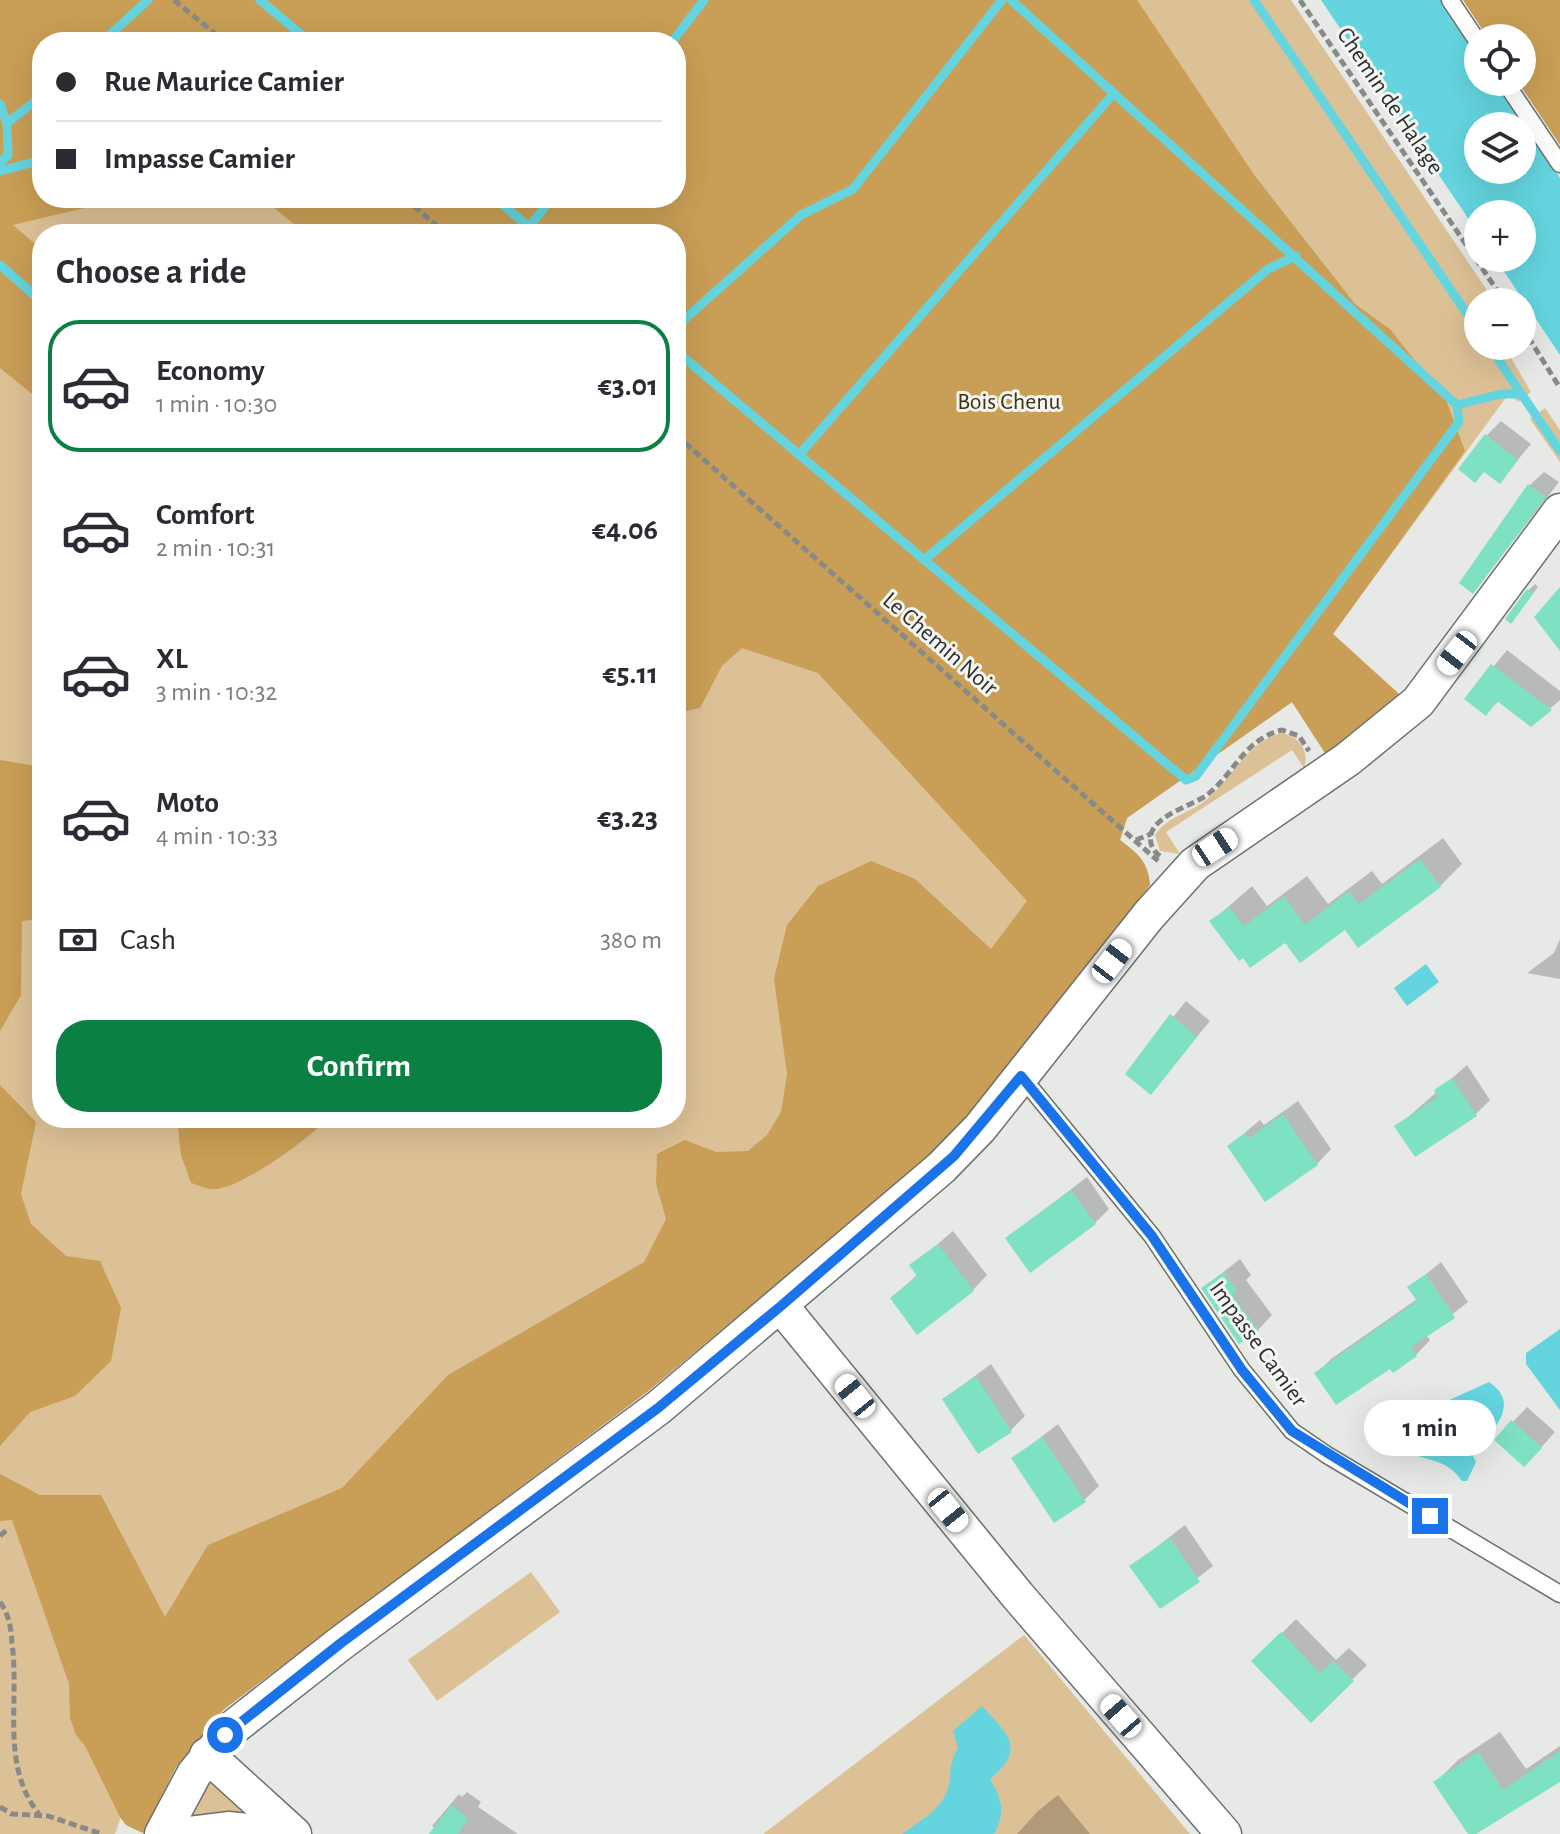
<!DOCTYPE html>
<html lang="en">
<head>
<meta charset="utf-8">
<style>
  body { margin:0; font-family:"Alegreya Sans",sans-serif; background:#f7f7f7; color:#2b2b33; height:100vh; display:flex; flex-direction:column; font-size:30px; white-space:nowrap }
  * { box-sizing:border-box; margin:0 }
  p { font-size:26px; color:#7c7c81 }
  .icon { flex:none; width:44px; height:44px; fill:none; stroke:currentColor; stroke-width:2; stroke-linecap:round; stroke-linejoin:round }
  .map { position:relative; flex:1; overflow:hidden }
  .panel { position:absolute; left:32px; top:224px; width:654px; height:904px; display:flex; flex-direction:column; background:#fff; border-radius:32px; box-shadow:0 8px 32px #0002 }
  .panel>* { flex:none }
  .guide { position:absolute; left:32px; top:32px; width:654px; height:176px; border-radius:32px; box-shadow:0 8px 32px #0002; display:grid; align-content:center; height:176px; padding:0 24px; background:#fff }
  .tools { position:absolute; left:1464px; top:24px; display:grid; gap:16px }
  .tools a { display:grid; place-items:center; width:72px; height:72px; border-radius:50%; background:#fff; box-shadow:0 8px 32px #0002; font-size:40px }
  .end { position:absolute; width:36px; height:36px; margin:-18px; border:10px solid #1a73e8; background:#fff; box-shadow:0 0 0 4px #fff }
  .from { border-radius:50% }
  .bubble { position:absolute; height:56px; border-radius:28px; background:#fff; box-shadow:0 8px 32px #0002; font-size:26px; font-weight:700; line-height:56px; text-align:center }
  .car { position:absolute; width:24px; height:48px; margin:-24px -12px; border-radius:10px; box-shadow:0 0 6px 2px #0007; background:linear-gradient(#fff 24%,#345 0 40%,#fff 0 76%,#345 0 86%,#fff 0) }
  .guide b { display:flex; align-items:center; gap:28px; height:76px; font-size:30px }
  .guide b+b { border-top:2px solid #e1e1e2 }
  .guide i { width:20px; height:20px; background:#2b2b33 }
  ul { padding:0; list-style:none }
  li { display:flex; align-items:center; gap:24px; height:132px; margin:0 16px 12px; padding:0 8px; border:4px solid transparent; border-radius:32px }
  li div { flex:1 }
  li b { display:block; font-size:30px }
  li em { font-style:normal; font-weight:700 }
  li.current { border-color:#0b8043 }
  li>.icon { width:72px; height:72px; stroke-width:1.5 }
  h2 { padding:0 24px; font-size:36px; line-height:96px }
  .pay { display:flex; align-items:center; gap:20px; height:88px; padding:0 24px; font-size:30px }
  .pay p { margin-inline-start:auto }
  .cta { display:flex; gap:16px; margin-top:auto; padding:16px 24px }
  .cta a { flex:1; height:92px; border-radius:32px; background:#0b8043; color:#fff; font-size:32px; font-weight:700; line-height:92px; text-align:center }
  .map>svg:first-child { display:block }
  .green { fill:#ddc196; fill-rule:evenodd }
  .forest { fill:#c99e56 }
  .water { fill:#64d5df; fill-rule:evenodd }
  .shadow { fill:#0003 }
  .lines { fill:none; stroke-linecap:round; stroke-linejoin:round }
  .stream { stroke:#64d5df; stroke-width:9 }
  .building { fill:#7ee1c3 }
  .lane-casing { stroke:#6d706c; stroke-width:19 }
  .street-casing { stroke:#6d706c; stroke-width:37 }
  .path { stroke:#888a87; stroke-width:5; stroke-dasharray:8 4; stroke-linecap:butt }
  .lane { stroke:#fff; stroke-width:16 }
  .street { stroke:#fff; stroke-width:34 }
  .route { stroke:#1a73e8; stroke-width:10 }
  .labels { text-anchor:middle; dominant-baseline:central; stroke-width:6; stroke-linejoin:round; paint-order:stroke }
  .street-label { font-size:24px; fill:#2e2f2d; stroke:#f3f6f2 }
  .park-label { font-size:24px; fill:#423010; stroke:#f3f6f2 }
</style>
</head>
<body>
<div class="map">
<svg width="1560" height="1834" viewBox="0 0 1560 1834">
  <rect width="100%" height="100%" fill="#e6e9e5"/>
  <g class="green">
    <path d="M0 0H1291L1495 302H1478V346H1504L1531 392 1518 402 1510 392 1333 634 1399 694 1358 730 1325 753 1292 702 1127 818 1120 840C1138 854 1148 861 1150 885L908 1174 647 1392 223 1710 176 1767 143 1833 126 1825 121 1817 115 1834H0ZM42 42H676V198H42ZM42 234H676V1118H42Z"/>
    <path d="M1545 408 1560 430V462L1530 419Z"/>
    <path d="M1281 733C1299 736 1310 751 1304 768L1292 750 1166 832 1180 854 1160 851 1155 835C1166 818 1186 814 1202 803 1232 782 1243 744 1281 733Z"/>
    <path d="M531 1572 560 1612 437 1701 408 1660Z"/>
    <path d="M1024 1635 1190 1834H763Z"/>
    <path d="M214 1783 260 1815 196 1820 190 1811 207 1784Z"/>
  </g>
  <g class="forest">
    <path d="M0 0H1137L1255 176 1355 304 1390 329 1446 400 1465 451 1333 634 1399 694 1358 730 1325 753 1292 702 1127 818 1120 840C1138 854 1148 861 1150 885L955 1132 908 1174 647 1392 223 1710 176 1767 143 1833 126 1825 120 1817 85 1746 76 1735 70 1718 69 1684 12 1520 0 1521V1474L40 1495H101L165 1617 208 1545 342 1488 448 1375 644 1262 666 1219 656 1184 657 1154 685 1140 716 1152 748 1151 767 1135 781 1112 787 1074 774 979 787 925 818 886 871 861 915 879 991 949 1027 901 818 673 742 648 722 666 700 708 676 713V234H306L262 198H676V42H42V198H126L13 225 42 250V402L0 368Z"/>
    <path d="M1463 0H1560V145L1518 82H1522V38H1488Z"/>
    <path d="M0 760 42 767V919L22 921 21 995 0 1031Z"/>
    <path d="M0 1085 36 1122 21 1194 31 1224 66 1256 100 1261 121 1308 111 1361 75 1396 30 1412 0 1446Z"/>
    <path d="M177 1118H328C309 1139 243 1187 216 1189 208 1190 198 1185 191 1183L181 1155Z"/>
  </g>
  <g class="water">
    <path d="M1321 0H1441L1478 56V82H1496L1560 178V355L1495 258H1522V214H1478V233ZM1478 126H1522V170H1478Z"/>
    <path d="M1426 964 1439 982 1407 1006 1394 988Z"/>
    <path d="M1560 1329V1410L1526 1364V1353Z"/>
    <path d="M1489 1382C1523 1405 1491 1432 1472 1454L1476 1462 1467 1481H1462C1440 1448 1409 1470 1394 1431L1401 1422Z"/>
    <path d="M982 1706C1008 1734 1027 1749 990 1779 1002 1800 1006 1812 994 1834H902C921 1820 944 1809 949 1784 951 1769 950 1761 958 1748L953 1731Z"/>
  </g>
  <g class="shadow">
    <path d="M1501 421 1531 444 1500 481 1485 470 1487 435Z"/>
    <path d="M1544 472 1559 482 1473 592 1530 485Z"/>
    <path d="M1535 584 1538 587 1517 614 1528 591Z"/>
    <path d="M1507 650 1560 691V700L1531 725 1499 701 1486 713 1467 699Z"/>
    <path d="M1443 838 1462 864 1440 886 1359 945 1345 927 1285 940 1212 921 1252 886 1267 906 1307 876 1328 904 1372 871 1382 884Z"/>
    <path d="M1560 939V979L1527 973 1554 953Z"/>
    <path d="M1186 1001 1210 1021 1150 1093 1127 1074Z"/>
    <path d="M1467 1065 1490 1100 1476 1114 1397 1127Z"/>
    <path d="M1298 1101 1331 1149 1317 1164 1229 1146 1260 1120 1264 1125Z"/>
    <path d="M1087 1177 1109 1209 1095 1223 1007 1238Z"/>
    <path d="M953 1231 987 1275 973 1290 892 1298 918 1274 912 1266Z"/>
    <path d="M1240 1259 1251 1275 1246 1280 1272 1315 1258 1330 1203 1288Z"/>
    <path d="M1441 1262 1468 1302 1426 1335 1430 1340 1416 1355 1390 1366 1317 1373 1331 1359 1417 1299 1410 1287Z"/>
    <path d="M991 1364 1025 1416 1010 1431 944 1399Z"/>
    <path d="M1527 1407 1555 1432 1539 1450 1496 1440Z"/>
    <path d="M1058 1424 1099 1486 1084 1500 1014 1458Z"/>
    <path d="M1185 1525 1213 1566 1161 1606 1132 1566Z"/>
    <path d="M1296 1619 1336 1660 1349 1648 1367 1665 1311 1720 1254 1661Z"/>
    <path d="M1500 1732 1526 1769 1560 1746V1780L1471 1834 1436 1782 1458 1760Z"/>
    <path d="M467 1792 481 1802 478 1807 518 1834H444L432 1826 459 1794 462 1797Z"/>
    <path d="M1058 1795 1090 1834H1017L1038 1811Z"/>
  </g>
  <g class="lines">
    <g class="stream">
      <path d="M260 0 310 42"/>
      <path d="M1011 0 1457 405 1501 394H1521"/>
      <path d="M1254 0 1478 330"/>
      <path d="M102 42 148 0"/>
      <path d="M672 42 704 0"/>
      <path d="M0 104 7 123"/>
      <path d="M0 163 8 155 7 123 42 96"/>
      <path d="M0 171 42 160"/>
      <path d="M495 198 537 234"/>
      <path d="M529 227 552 198"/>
      <path d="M0 265 42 302"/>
      <path d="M676 327 801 215 853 189 1002 0"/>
      <path d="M1489 346 1560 451"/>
      <path d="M676 351 1186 780 1196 776 1459 422 1457 405"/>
      <path d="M799 455 1114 93"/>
      <path d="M924 560 1268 269 1296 256"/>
    </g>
  </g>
  <g class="building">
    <path d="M1485 434 1518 460 1500 484 1484 472 1475 483 1458 469Z"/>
    <path d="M1528 484 1546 497 1473 594 1459 583Z"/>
    <path d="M1560 587V651L1534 617Z"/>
    <path d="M1527 589 1533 594 1511 624 1505 619Z"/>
    <path d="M1491 664 1552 710 1531 727 1497 701 1486 716 1464 699Z"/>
    <path d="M1420 859 1441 887 1358 948 1345 930 1300 963 1285 943 1250 968 1243 958 1239 961 1209 921 1229 907 1244 926 1284 896 1305 925 1349 891 1359 904Z"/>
    <path d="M1170 1014 1197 1037 1151 1095 1125 1074Z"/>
    <path d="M1452 1078 1477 1116 1415 1157 1394 1126 1438 1097 1434 1090Z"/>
    <path d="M1283 1114 1318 1165 1265 1202 1227 1146 1245 1133 1249 1138Z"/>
    <path d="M1071 1190 1096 1224 1030 1273 1005 1238Z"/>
    <path d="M938 1244 974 1291 917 1335 890 1298 917 1276 909 1265Z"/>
    <path d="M1224 1272 1237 1291 1232 1295 1259 1331 1239 1344 1201 1288Z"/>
    <path d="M1426 1274 1455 1318 1411 1347 1417 1356 1393 1373 1390 1369 1336 1405 1314 1373 1417 1301 1407 1287Z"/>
    <path d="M976 1376 1012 1432 978 1454 942 1399Z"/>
    <path d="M1511 1420 1542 1448 1524 1467 1494 1440Z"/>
    <path d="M1042 1437 1086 1502 1054 1523 1011 1458Z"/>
    <path d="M1170 1538 1200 1582 1160 1609 1129 1566Z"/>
    <path d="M1281 1632 1320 1673 1333 1661 1354 1681 1311 1723 1251 1661Z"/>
    <path d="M1560 1751V1782L1476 1834H1468L1433 1782 1478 1752 1503 1790Z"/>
    <path d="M451 1805 468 1818 458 1834H429Z"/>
  </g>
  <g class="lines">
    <defs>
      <g id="lane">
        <path d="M1450 0 1478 42"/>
        <path d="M1505 82 1560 164"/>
        <path d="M1021 1076 1152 1236 1242 1370 1270 1404 1292 1431 1327 1455 1560 1594"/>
      </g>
      <g id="street">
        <path d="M781 1306 1018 1596 1224 1834"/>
        <path d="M207 1755 294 1834"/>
        <path d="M162 1834 194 1774 230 1730 341 1643 658 1408 941 1168 980 1128 1149 915 1195 864 1348 759 1418 702 1560 511"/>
        <path d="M188 1834 228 1829 277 1834"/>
      </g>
    </defs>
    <use href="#lane" class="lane-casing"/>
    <use href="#street" class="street-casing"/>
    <g class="path">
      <path d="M174 0 225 42"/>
      <path d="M1300 0 1505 302"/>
      <path d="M405 198 446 234"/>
      <path d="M1522 327 1560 388"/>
      <path d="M676 435 1158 861"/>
      <path d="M1136 840 1151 834"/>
      <path d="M1160 856C1153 851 1149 844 1151 834 1157 814 1192 806 1207 795 1236 772 1243 740 1282 730L1299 736 1309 751"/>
      <path d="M0 1536 9 1528"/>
      <path d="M0 1602C9 1614 11 1628 12 1643 20 1703 0 1765 39 1814"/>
      <path d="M0 1807 12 1814 48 1816 102 1834"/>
    </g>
    <use href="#lane" class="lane"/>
    <use href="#street" class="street"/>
  </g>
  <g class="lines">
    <path class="route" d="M225 1735 341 1643 658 1408 781 1306 954 1156 1021 1076 1152 1236 1242 1370 1292 1431 1430 1516"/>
  </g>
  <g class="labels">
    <g class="street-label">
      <text transform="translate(1390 101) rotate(56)">Chemin de Halage</text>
      <text transform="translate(940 644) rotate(41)">Le Chemin Noir</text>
      <text transform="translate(1258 1344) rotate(54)">Impasse Camier</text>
    </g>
    <g class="park-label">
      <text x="1009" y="402">Bois Chenu</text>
    </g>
  </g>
</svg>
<div class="tools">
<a><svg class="icon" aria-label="locate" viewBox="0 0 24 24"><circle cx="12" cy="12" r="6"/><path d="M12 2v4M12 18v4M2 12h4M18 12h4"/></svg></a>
<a><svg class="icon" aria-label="layers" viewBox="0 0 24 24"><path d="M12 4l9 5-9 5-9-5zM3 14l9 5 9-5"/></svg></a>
<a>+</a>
<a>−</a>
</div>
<i class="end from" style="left:225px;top:1735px"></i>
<i class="end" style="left:1430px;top:1516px"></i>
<div class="bubble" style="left:1364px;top:1400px;width:132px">1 min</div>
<i class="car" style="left:1457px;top:653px;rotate:218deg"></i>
<i class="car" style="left:1215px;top:847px;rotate:57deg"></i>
<i class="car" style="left:1112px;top:961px;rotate:38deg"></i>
<i class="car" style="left:855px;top:1396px;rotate:321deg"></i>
<i class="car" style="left:948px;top:1510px;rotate:141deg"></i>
<i class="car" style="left:1121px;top:1716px;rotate:319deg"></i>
<div class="guide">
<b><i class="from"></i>Rue Maurice Camier</b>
<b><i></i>Impasse Camier</b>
</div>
<section class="panel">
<h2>Choose a ride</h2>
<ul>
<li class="current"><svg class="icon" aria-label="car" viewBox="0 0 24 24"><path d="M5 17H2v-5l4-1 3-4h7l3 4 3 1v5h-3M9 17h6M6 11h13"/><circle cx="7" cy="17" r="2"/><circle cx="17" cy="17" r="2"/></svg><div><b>Economy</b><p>1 min · 10:30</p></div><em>€3.01</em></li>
<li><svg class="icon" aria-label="car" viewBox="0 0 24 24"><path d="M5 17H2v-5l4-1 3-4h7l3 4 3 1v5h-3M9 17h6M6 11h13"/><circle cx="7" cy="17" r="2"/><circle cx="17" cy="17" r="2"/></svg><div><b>Comfort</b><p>2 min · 10:31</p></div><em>€4.06</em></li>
<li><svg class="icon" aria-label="car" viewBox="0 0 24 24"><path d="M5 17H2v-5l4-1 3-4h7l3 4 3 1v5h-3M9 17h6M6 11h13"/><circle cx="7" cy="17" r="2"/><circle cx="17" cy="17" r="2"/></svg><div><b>XL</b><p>3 min · 10:32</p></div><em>€5.11</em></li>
<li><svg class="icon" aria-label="car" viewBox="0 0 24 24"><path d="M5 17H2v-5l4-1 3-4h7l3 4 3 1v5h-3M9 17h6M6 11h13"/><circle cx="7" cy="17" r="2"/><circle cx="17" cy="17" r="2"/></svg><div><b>Moto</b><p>4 min · 10:33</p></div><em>€3.23</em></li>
</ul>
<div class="pay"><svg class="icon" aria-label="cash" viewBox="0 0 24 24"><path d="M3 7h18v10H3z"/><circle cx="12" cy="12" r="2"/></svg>Cash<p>380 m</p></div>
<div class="cta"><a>Confirm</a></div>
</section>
</div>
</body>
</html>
